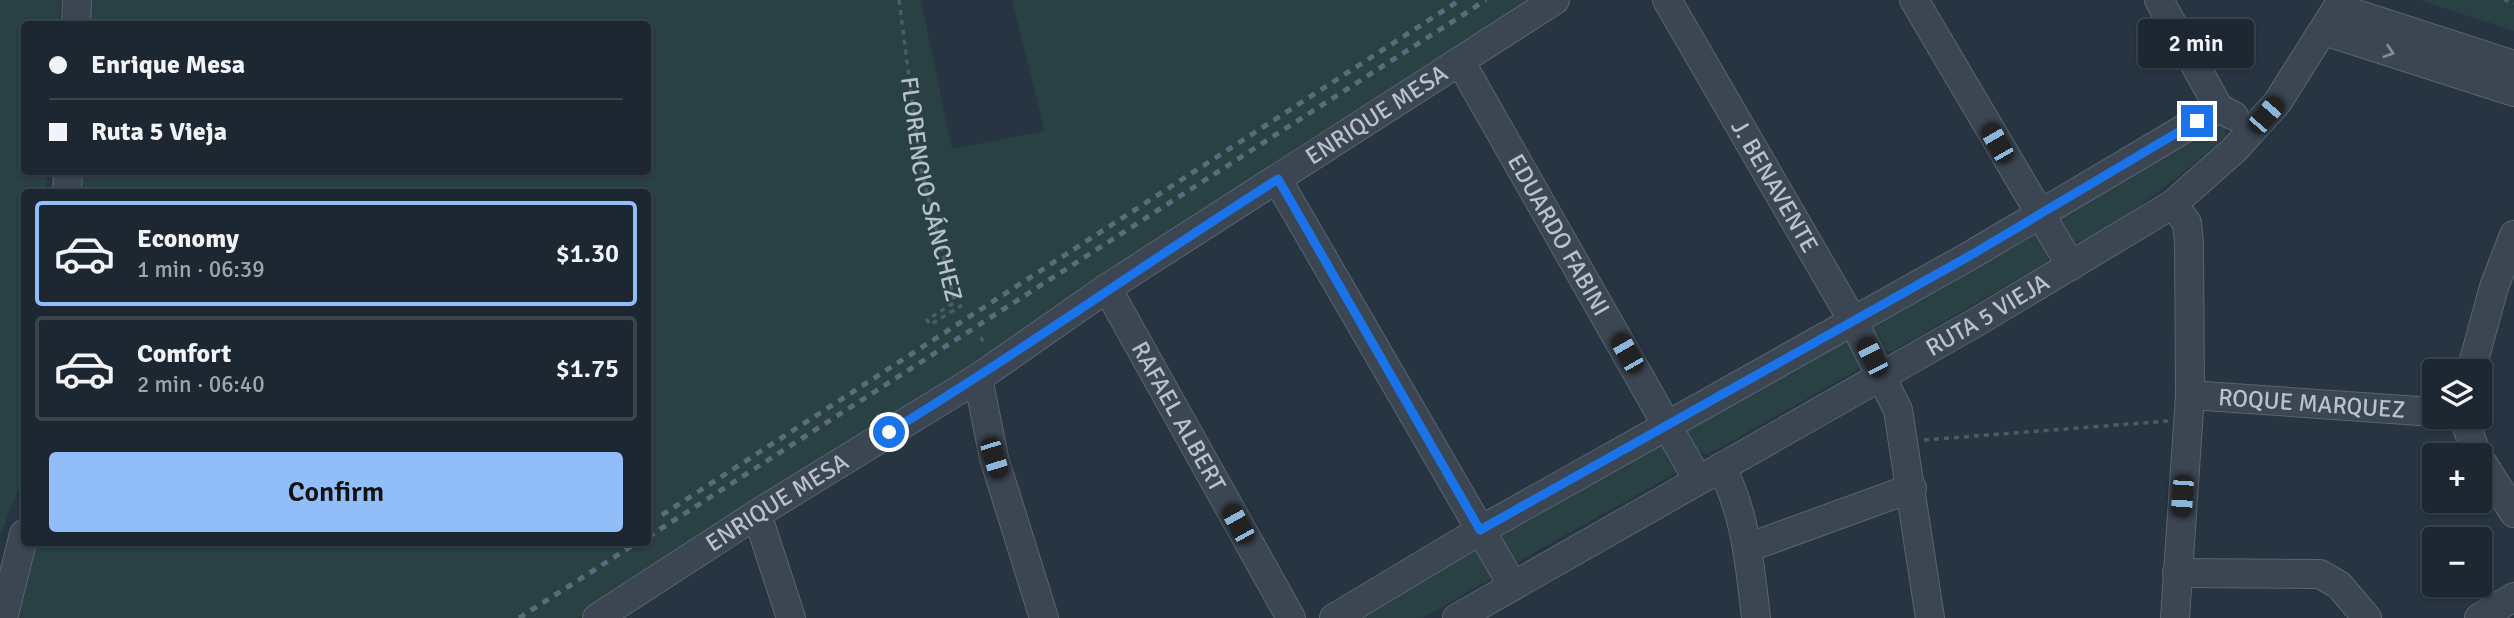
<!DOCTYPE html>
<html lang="en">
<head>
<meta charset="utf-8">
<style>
  body { margin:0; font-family:Signika,sans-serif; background:#2a333e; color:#f1f3f6; height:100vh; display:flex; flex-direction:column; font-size:26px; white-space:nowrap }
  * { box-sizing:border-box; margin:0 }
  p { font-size:23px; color:#a0a5ac }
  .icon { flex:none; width:38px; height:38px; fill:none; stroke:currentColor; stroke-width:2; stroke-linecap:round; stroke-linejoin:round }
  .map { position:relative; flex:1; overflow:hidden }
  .details { position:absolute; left:21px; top:189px; width:630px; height:357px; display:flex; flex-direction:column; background:#1d2732; border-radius:7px; box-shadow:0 2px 5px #0004,0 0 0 2px #3b444d }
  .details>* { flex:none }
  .top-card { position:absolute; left:21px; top:21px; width:630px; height:154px; border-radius:7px; box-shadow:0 2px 5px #0004,0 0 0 2px #3b444d; display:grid; align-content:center; height:154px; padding:0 28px; background:#1d2732 }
  .buttons { position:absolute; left:2422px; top:359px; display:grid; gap:14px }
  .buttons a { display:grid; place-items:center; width:70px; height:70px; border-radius:7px; background:#1d2732; box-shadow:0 2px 5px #0004,0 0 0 2px #3b444d; font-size:35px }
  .end { position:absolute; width:32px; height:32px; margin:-16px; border:9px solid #1a73e8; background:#fff; box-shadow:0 0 0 4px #fff }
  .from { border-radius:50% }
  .bubble { position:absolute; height:49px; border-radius:7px; background:#1d2732; box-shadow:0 2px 5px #0004,0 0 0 2px #3b444d; font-size:23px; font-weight:600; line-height:49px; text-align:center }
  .car { position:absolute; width:21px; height:42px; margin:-21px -10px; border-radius:9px; box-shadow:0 0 5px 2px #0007; background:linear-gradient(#222 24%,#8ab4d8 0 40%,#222 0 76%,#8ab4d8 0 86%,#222 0) }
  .top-card b { display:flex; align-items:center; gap:24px; height:66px; font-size:26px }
  .top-card b+b { border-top:2px solid #3b444d }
  .top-card i { width:18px; height:18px; background:#f1f3f6 }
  ul { padding:12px 0 0; list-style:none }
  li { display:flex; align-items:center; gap:21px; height:105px; margin:0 14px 10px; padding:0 14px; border:4px solid #3b444d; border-radius:7px }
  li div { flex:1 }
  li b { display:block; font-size:26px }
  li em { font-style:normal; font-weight:600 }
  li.current { border-color:#91bef8 }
  li>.icon { width:63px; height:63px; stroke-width:1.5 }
  .primary-button { display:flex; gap:14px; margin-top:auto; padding:14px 28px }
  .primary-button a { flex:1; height:80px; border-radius:7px; background:#91bef8; color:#111; font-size:28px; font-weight:600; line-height:80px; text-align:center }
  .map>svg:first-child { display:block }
  .green { fill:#294143 }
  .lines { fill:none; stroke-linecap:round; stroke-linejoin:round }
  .minor-casing { stroke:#59646f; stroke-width:30 }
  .path { stroke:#475e60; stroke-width:3.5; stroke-dasharray:5 5; stroke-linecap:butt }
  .minor { stroke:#3b4652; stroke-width:28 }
  .rail { stroke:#5d6a79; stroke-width:5; stroke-dasharray:7 7; stroke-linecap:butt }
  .oneway { stroke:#808a95 }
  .route { stroke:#1a73e8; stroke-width:9 }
  .labels { text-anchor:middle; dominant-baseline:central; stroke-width:5; stroke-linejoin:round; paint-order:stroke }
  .street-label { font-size:24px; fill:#b8c1cc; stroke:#202b37 }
</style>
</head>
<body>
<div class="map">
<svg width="2514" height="618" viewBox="0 0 2514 618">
  <rect width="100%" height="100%" fill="#273442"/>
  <g class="green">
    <path d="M0 0H61L59 24H24V172H47L46 192H24V475L0 536Z"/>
    <path d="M88 0H921L952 149 1045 131 1012 0H1540L982 364 753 501 578 618H14L32 543 648 542V192H75L76 172H648V24H86Z"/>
    <path d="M2419 0H2514V31Z"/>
    <path d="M2215 122 2225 125 2226 136C2200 160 2099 244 2068 244L2055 216Z"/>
    <path d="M2023 231 2038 232 2050 252 2047 262 1893 351H1883L1868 324Z"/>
    <path d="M1846 335 1863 364 1856 371 1709 454 1696 452 1684 434 1687 421Z"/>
    <path d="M1667 438 1681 466 1676 473 1512 565 1497 531Z"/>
    <path d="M1476 548 1493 573 1489 580 1423 618H1353Z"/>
  </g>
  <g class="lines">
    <defs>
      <g id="minor">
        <path id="s2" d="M1667 0 1853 321 1898 410 1930 618"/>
        <path d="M1914 0 2071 266"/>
        <path d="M2159 0 2219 108 2234 116"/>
        <path d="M2338 8 2514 65"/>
        <path d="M76 24 77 0"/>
        <path d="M2324 31 2514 92"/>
        <path id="s3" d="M1460 61 1698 480"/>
        <path d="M1277 179 1513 586"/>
        <path d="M67 192 68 172"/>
        <path d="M2173 204 2187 223 2189 243 2190 395 2175 618"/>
        <path id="s4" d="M1107 288 1291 618"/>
        <path d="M2471 371 2494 287 2514 235"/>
        <path d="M978 378 994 458 1044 618"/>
        <path id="s5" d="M2190 395 2434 412"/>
        <path d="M2463 416 2477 455"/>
        <path d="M2480 459 2514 513"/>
        <path d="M1721 467C1746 513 1750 567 1756 618"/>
        <path d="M757 514 791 618"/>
        <path d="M1747 548 1912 488"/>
        <path d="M2177 573 2320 574 2339 585 2367 618"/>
        <path d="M3 618 24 534"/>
        <path id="s6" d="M597 618 757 514 978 378 1107 288 1555 0"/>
        <path d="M1334 618 1481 530 1971 255 2219 108"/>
        <path id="s7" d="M1457 618 1980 320 2173 204 2234 150 2277 103 2342 0"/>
        <path d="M2479 618 2514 597"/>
      </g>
    </defs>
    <use href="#minor" class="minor-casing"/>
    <g class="path">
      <path id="s1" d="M899 0 921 170 955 302 927 320 930 325 962 305"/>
      <path d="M2504 0 2514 3"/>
      <path d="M981 337 985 346"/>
      <path d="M1924 440 2168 421"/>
    </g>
    <use href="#minor" class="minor"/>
    <g class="rail">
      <path d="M662 515 1460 0"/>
      <path d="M648 537 1486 0"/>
      <path d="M519 618 638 542"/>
    </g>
  </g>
  <defs><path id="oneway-chevron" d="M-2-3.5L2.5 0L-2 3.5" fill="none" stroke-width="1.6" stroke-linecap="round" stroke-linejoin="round" transform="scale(1.75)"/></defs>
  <use class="oneway" href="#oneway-chevron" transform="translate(2389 52) rotate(18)"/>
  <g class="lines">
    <path class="route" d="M889 432C1021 352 1147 262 1278 179L1480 530 1971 255 2197 121"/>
  </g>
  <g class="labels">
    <g class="street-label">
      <text stroke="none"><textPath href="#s6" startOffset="928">ENRIQUE MESA</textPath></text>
      <text stroke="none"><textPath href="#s1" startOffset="192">FLORENCIO SÁNCHEZ</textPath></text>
      <text stroke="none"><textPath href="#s2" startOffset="215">J. BENAVENTE</textPath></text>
      <text stroke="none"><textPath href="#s3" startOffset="200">EDUARDO FABINI</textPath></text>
      <text stroke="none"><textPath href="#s7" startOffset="611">RUTA 5 VIEJA</textPath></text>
      <text stroke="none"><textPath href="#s5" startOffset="122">ROQUE MARQUEZ</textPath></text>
      <text stroke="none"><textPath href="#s4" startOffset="147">RAFAEL ALBERT</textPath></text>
      <text stroke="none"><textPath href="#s6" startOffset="214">ENRIQUE MESA</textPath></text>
    </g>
  </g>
</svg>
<div class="buttons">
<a><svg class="icon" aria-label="layers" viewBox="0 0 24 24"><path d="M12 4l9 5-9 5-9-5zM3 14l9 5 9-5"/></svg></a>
<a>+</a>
<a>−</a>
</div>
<i class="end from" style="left:889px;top:432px"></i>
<i class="end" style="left:2197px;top:121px"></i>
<div class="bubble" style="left:2138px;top:19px;width:116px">2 min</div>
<i class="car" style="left:2266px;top:115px;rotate:41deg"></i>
<i class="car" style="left:1997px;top:143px;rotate:330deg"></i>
<i class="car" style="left:1627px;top:353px;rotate:330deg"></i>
<i class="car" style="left:1872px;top:357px;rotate:333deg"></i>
<i class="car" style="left:994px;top:458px;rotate:163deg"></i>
<i class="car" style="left:2182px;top:496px;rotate:184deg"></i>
<i class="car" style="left:1238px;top:524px;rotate:331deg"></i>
<div class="top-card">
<b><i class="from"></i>Enrique Mesa</b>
<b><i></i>Ruta 5 Vieja</b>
</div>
<section class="details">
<ul>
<li class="current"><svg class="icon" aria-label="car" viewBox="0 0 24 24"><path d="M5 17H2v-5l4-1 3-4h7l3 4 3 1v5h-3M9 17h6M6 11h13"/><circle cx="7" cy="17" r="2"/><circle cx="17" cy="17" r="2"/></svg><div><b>Economy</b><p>1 min · 06:39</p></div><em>$1.30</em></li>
<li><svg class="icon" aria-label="car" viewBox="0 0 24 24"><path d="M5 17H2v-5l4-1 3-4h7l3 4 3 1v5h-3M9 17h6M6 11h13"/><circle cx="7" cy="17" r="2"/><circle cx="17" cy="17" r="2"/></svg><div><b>Comfort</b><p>2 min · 06:40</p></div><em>$1.75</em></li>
</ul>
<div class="primary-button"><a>Confirm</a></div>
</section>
</div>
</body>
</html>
